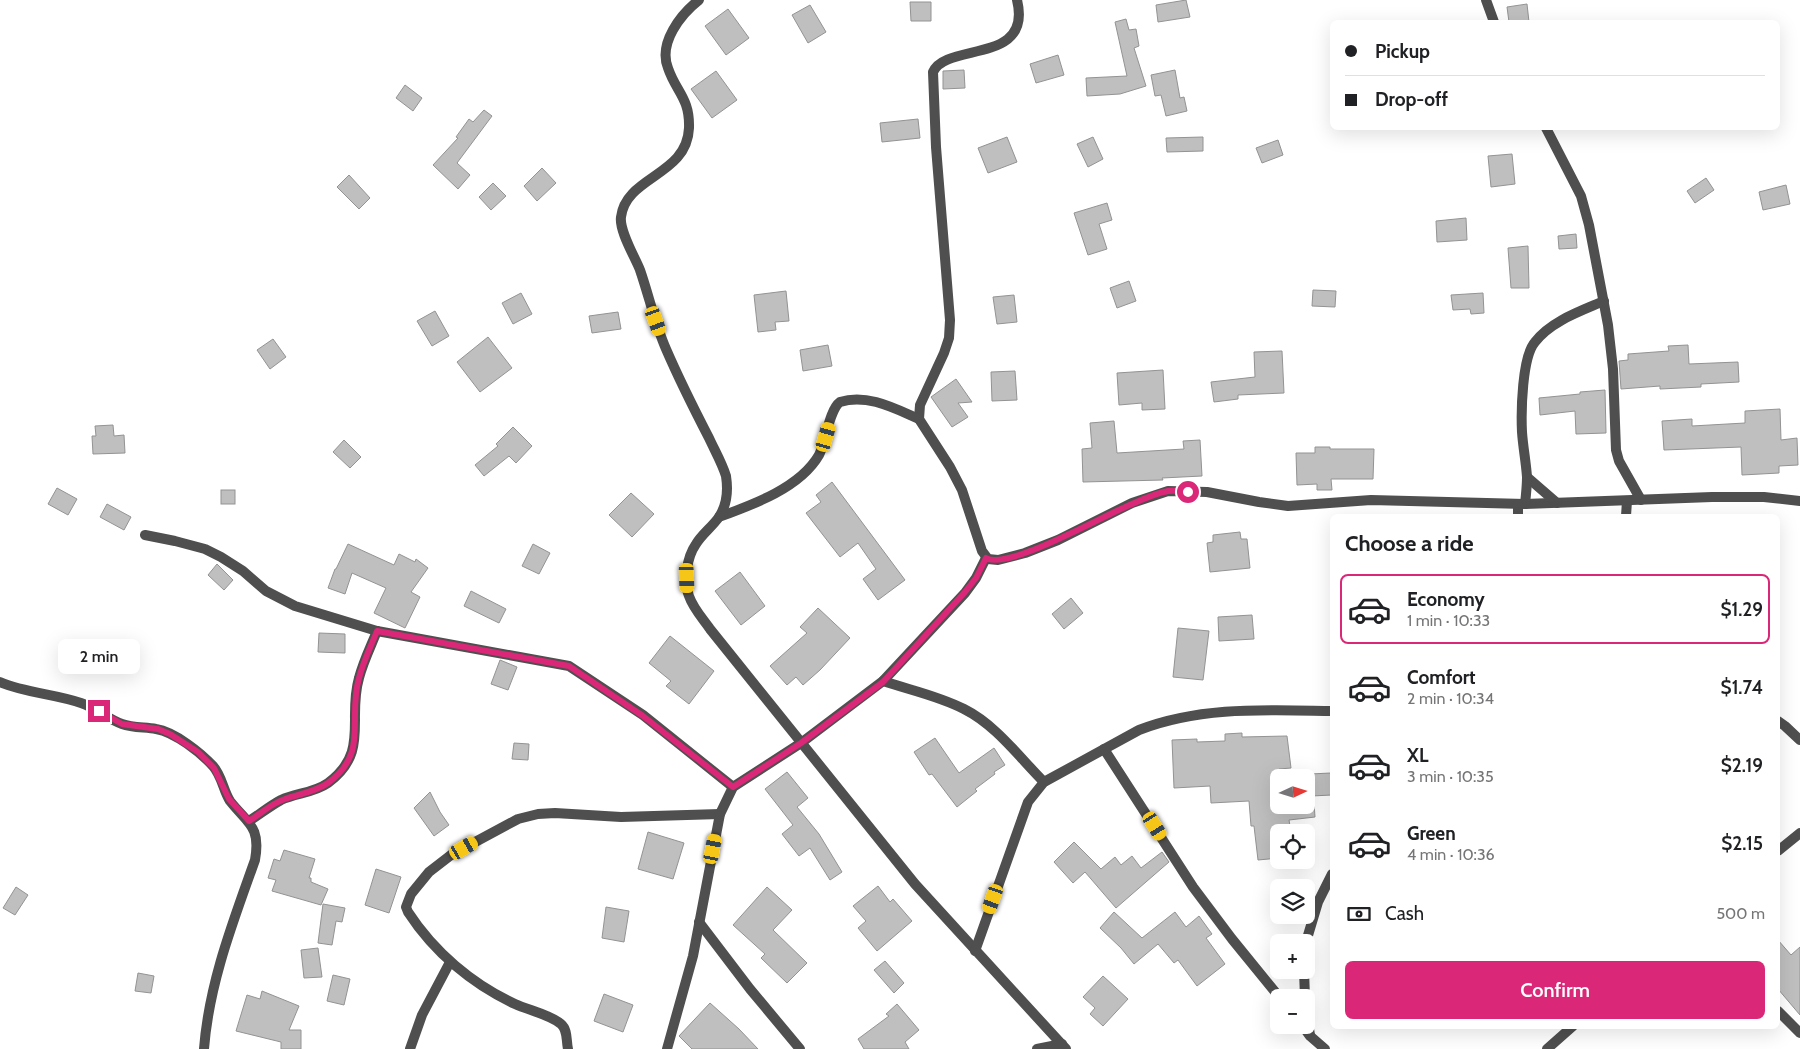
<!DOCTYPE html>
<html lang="en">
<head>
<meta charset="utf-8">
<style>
  body { margin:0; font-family:Cabin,sans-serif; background:#f2f2f2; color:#202124; height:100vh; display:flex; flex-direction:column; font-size:19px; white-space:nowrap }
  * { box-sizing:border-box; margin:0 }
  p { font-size:16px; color:#757577 }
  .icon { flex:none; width:28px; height:28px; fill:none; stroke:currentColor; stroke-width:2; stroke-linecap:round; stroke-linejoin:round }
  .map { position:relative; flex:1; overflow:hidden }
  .panel { position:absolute; left:1330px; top:514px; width:450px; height:515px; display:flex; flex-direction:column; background:#fff; border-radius:8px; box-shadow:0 5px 20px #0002 }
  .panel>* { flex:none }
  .banner { position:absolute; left:1330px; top:20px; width:450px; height:110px; border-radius:8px; box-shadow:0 5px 20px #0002; display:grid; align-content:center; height:110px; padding:0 15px; background:#fff }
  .needle { width:32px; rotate:86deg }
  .controls { position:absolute; left:1270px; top:769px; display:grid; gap:10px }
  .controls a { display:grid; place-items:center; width:45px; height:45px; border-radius:8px; background:#fff; box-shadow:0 5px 20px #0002; font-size:25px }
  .end { position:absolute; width:22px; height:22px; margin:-11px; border:6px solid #db2777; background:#fff; box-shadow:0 0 0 2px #fff }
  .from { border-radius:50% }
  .bubble { position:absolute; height:35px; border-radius:8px; background:#fff; box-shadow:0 5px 20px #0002; font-size:16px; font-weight:600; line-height:35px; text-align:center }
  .car { position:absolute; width:15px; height:30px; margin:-15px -8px; border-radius:6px; box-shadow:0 0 4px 1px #0007; background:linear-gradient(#f5c518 24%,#345 0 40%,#f5c518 0 76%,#345 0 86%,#f5c518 0) }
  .banner b { display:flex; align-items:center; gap:18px; height:48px; font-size:19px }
  .banner b+b { border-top:1px solid #e0e0e0 }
  .banner i { width:12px; height:12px; background:#202124 }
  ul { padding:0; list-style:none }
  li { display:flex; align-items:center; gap:15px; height:70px; margin:0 10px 8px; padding:0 5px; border:2px solid transparent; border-radius:8px }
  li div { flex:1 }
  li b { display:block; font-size:19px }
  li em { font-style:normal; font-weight:600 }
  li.active { border-color:#db2777 }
  li>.icon { width:45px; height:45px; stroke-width:1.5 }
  h2 { padding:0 15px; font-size:22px; line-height:60px }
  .pay { display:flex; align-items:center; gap:12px; height:55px; padding:0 15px; font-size:19px }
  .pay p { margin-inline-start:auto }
  .action { display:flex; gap:10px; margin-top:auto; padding:10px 15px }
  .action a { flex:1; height:58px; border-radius:8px; background:#db2777; color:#fff; font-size:20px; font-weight:600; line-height:58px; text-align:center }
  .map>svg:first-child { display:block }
  .building { fill:#bfbfbf; stroke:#939393 }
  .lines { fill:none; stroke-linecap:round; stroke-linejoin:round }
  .street { stroke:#4f4f4f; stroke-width:10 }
  .route { stroke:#db2777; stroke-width:6 }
</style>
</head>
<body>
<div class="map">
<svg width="1800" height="1049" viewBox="0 0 1800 1049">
  <rect width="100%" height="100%" fill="#fff"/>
  <g class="building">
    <path d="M1186 0 1190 17 1158 22 1156 5Z"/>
    <path d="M910 2H931V21H911Z"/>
    <path d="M1527 4 1529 22H1509L1507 7Z"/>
    <path d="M810 5 826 32 808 43 792 15Z"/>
    <path d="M728 9 749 38 726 55 705 26Z"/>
    <path d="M1126 19 1129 30 1136 29 1139 46 1134 48 1146 86 1120 94 1087 96 1086 78 1127 76 1115 22Z"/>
    <path d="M1058 55 1064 75 1036 83 1030 64Z"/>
    <path d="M964 70 965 88 943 89V71Z"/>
    <path d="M1175 70 1180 98 1184 97 1187 111 1166 116 1161 95 1155 96 1151 75Z"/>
    <path d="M716 71 737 100 712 118 691 89Z"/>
    <path d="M405 85 422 98 413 111 396 98Z"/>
    <path d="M484 110 492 116 457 163 470 175 458 189 433 165 458 138 456 137 469 119 473 122Z"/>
    <path d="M918 119 920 138 882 142 880 123Z"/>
    <path d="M1007 137 1017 162 988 173 978 148Z"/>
    <path d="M1093 137 1103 159 1088 167 1077 144Z"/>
    <path d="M1203 137V151L1167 152 1166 138Z"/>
    <path d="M1278 140 1283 155 1262 163 1256 148Z"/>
    <path d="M1512 154 1515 184 1491 187 1488 156Z"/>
    <path d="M542 168 556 183 537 201 524 186Z"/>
    <path d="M349 175 370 198 359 209 337 187Z"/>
    <path d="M1706 178 1714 190 1695 203 1687 191Z"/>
    <path d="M493 183 506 196 491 210 479 197Z"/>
    <path d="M1786 185 1790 204 1763 210 1759 192Z"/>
    <path d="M1107 203 1112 220 1099 224 1107 249 1088 255 1074 213Z"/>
    <path d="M1466 218 1467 240 1437 242 1436 221Z"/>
    <path d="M1576 234 1577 248 1559 249 1558 236Z"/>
    <path d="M1528 246 1529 288H1511L1508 248Z"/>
    <path d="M1129 281 1136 301 1117 308 1110 288Z"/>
    <path d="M1313 290 1336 291 1335 307 1312 306Z"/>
    <path d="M786 291 789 321 775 322 776 330 758 332 754 295Z"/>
    <path d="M521 293 532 314 513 324 502 303Z"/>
    <path d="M1483 293 1484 313 1471 314 1470 309 1453 310 1451 295Z"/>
    <path d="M1014 295 1017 322 997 324 993 297Z"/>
    <path d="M435 311 449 336 432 346 417 321Z"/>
    <path d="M618 312 621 329 592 333 589 316Z"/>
    <path d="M488 337 512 368 480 392 457 362Z"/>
    <path d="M273 339 286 357 270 369 257 350Z"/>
    <path d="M828 345 832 366 803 371 800 350Z"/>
    <path d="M1688 345 1689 364 1738 362 1739 382 1701 384V387L1660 389V386L1621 389 1619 361 1628 360V354L1669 351 1668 346Z"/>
    <path d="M1282 351 1284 393 1238 395V399L1214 402 1211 382 1255 377 1254 352Z"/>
    <path d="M1163 370 1165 409 1142 410V403L1119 405 1117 373Z"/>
    <path d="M1015 371 1017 400 992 401 991 372Z"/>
    <path d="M956 379 972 402 958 403 968 417 952 427 931 397Z"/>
    <path d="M1605 390 1606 433 1576 434 1575 411 1540 415 1539 398 1580 394V392Z"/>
    <path d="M1780 409 1781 440 1797 438 1798 465 1779 466V473L1742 475 1741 447 1664 450 1662 421 1692 419V426L1745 423V411Z"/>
    <path d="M1114 421 1117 453 1184 449 1183 441 1200 440 1202 476 1162 478 1163 480 1083 482 1082 449 1092 448 1090 423Z"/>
    <path d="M113 425 114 436 124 435 125 453 93 454 92 436H96L95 426Z"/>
    <path d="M513 427 532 446 516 463 509 456 484 476 475 465 498 446 496 444Z"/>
    <path d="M344 440 361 457 350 468 333 452Z"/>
    <path d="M1315 447H1330V449H1374L1373 479H1331L1332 490H1317V484L1297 485 1296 453H1315Z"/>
    <path d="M832 482 905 580 878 600 863 579 876 569 858 543 840 557 806 513 821 502 816 495Z"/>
    <path d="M57 488 77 499 68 515 48 504Z"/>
    <rect x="221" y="490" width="14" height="14"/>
    <path d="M631 493 654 514 632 537 609 515Z"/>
    <path d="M107 504 131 517 124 530 100 517Z"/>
    <path d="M1240 532 1241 539H1247L1250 568 1210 572 1207 543 1213 542V535Z"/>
    <path d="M348 544 394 565 399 554 415 562 416 559 428 568 411 592 420 597 405 628 374 613 386 588 352 573 345 594 328 588 335 569H336Z"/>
    <path d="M533 544 550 553 539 574 522 566Z"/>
    <path d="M217 564 233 580 224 590 208 575Z"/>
    <path d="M740 572 765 606 741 625 715 591Z"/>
    <path d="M471 591 506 609 499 623 464 606Z"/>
    <path d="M1071 598 1083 613 1064 629 1052 614Z"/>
    <path d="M818 608 850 638 820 670 803 685 796 677 787 685 770 666 807 633 800 627Z"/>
    <path d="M1252 615 1254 639 1219 641 1218 617Z"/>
    <path d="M1178 628 1209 631 1203 680 1173 677Z"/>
    <path d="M319 633 345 634V653L318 652Z"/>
    <path d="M670 636 714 671 689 704 666 686 671 681 649 663Z"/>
    <path d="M500 660 517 667 508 690 491 684Z"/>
    <path d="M1242 733V737L1287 736 1291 768 1279 769V806L1306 805V803H1314L1315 817 1289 820 1291 832H1279V858L1258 860 1254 826H1251L1249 801 1211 803 1210 786 1174 788 1172 740 1197 739V742L1225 741V734Z"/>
    <path d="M935 738 959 773 994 748 1005 765 994 772 995 774 975 789 977 791 957 807 932 774 929 775 914 752Z"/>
    <path d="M514 743 529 744 528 760 512 759Z"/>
    <path d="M787 772 808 798 797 807 819 834 842 872 830 880 810 848 799 856 782 834 793 825 765 789Z"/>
    <path d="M1331 773 1332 795 1311 796 1310 774Z"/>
    <path d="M430 792 440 812 449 825 434 836 414 808Z"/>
    <path d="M648 832 684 843 673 879 638 869Z"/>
    <path d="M1074 842 1101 869 1115 857 1121 865 1132 856 1141 868 1162 852 1169 862 1116 908 1085 872 1073 883 1054 862Z"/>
    <path d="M284 850 315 859 309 878H311V882L328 889 321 905 272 891 276 880 268 878 274 859 280 861Z"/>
    <path d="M376 869 401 877 389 913 365 905Z"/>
    <path d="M878 886 890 902 893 899 912 921 877 951 858 928 866 921 853 906Z"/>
    <path d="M16 887 28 895 15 915 3 908Z"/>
    <path d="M767 887 792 910 773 930 807 963 787 983 761 958 765 954 733 925Z"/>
    <path d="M323 904 345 908 342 922 336 921 332 945 318 943Z"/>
    <path d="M606 907 629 911 624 942 602 938Z"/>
    <path d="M1114 912 1142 938 1175 912 1186 927 1199 916 1212 934 1206 938 1225 964 1197 986 1178 960 1174 963 1158 944 1134 964 1121 948 1100 928Z"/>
    <path d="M1778 940 1791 955 1800 947V1015L1778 989Z"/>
    <path d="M318 948 322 977 304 978 301 950Z"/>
    <path d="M885 961 904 983 894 993 874 970Z"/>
    <path d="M138 973 154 976 151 993 135 991Z"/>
    <path d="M333 975 350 979 344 1005 327 1001Z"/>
    <path d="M1103 976 1128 999 1103 1026 1090 1014 1095 1008 1083 997Z"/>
    <path d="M262 991 299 1006 289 1030H301V1049H281V1042L236 1031 247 995 260 999Z"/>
    <path d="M604 994 633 1005 623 1032 594 1021Z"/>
    <path d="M710 1003 739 1029 758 1049H692L679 1036Z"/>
    <path d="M897 1004 919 1030 905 1042 909 1049H864L858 1039 889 1016 886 1014Z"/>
  </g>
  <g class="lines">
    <g class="street">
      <path d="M699 0C681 14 658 43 668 68 676 92 690 98 689 128 687 176 626 176 621 217 619 231 635 257 640 270 649 296 655 324 666 349 679 379 694 409 709 438 715 451 722 463 726 476 728 489 727 505 719 517 712 527 702 534 696 544 687 557 683 581 689 596 693 608 703 619 710 629L915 884 1066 1049"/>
      <path d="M1017 0C1033 65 946 42 933 72L936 147 950 320 949 338 944 353 920 405 919 419 950 467 962 490 982 551 988 559 998 560 1025 553 1058 540 1132 503 1168 491 1207 492 1259 502 1288 506 1371 500 1525 504 1712 497H1764L1800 501"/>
      <path d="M1486 0 1494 22"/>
      <path d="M1546 128 1581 196 1589 225 1608 325 1613 369 1616 450 1619 461 1641 500"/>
      <path d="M1527 477 1557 503"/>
      <path d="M1525 504C1526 495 1527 486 1527 477 1526 462 1523 447 1522 432 1521 411 1522 357 1535 342 1551 321 1581 311 1604 301"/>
      <path d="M1518 516V504"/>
      <path d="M1626 516 1627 501"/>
      <path d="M719 517C752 505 800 488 819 455 826 441 829 410 840 402 867 393 896 409 919 419"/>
      <path d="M145 535 175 541 205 549 221 557 243 571 266 591 295 606 377 631 569 666 643 715 733 787"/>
      <path d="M883 681C910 690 939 696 964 709 996 725 1019 757 1044 782"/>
      <path d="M0 682C26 693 55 694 81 703 96 708 108 719 122 724 133 728 145 727 156 729 175 732 201 753 213 766 222 776 223 790 230 801 248 824 261 826 255 860 233 922 209 983 204 1049"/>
      <path d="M1778 721 1785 726 1800 740"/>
      <path d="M1104 749 1193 887 1232 939 1280 998"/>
      <path d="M249 821C260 814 270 806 281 800 296 793 314 793 328 783 370 752 347 719 359 678 363 662 371 646 377 631"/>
      <path d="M1778 851 1800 833"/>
      <path d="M699 922 750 989 800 1049"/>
      <path d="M1306 942 1318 902 1332 874"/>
      <path d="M975 951 1028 802 1044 782 1139 730C1201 706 1267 710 1332 711"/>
      <path d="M1304 970 1305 998"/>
      <path d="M1306 1009 1310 1035"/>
      <path d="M1778 1011 1800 1033"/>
      <path d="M1302 1025 1310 1036 1325 1049"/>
      <path d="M410 1049 422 1015 450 962"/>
      <path d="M568 1049C566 1040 568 1030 561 1024 551 1015 528 1010 515 1004 472 984 434 952 408 912L406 907 411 894 429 872 451 855 518 819 538 814 555 813 621 817 720 814"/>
      <path d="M667 1049 693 956 720 814 733 787 801 743 883 681 965 593 976 578 986 558"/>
      <path d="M1037 1049 1062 1044"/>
      <path d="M1547 1049 1573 1026"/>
    </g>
  </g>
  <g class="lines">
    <path class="route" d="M99 711 122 724 158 729 170 734 198 752 214 768 229 799 249 821C260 814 272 803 285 799 299 794 315 792 328 783 370 752 347 719 359 678 363 662 371 646 377 631L569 666 643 716 733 787 801 743 883 682 965 592 976 578 986 558C1008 571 1106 514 1132 504 1143 499 1157 493 1168 491 1174 490 1181 491 1188 492"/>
  </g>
</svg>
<div class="controls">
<a><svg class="needle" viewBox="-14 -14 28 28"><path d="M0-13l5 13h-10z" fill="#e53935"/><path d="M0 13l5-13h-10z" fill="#757577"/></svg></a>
<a><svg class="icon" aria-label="locate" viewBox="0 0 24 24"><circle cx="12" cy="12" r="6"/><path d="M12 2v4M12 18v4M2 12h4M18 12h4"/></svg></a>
<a><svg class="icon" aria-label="layers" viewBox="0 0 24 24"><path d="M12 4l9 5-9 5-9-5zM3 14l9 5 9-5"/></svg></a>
<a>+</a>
<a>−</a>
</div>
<i class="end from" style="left:1188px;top:492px"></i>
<i class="end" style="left:99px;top:711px"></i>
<div class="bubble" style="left:58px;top:639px;width:82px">2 min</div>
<i class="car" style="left:656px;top:321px;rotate:160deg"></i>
<i class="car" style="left:826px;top:437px;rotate:16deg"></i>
<i class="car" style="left:687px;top:578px;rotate:178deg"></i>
<i class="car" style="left:1155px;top:826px;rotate:148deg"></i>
<i class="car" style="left:464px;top:848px;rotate:60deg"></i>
<i class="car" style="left:713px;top:849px;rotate:11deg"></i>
<i class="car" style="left:993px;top:899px;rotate:199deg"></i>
<div class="banner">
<b><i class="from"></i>Pickup</b>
<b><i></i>Drop-off</b>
</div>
<section class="panel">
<h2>Choose a ride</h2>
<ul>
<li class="active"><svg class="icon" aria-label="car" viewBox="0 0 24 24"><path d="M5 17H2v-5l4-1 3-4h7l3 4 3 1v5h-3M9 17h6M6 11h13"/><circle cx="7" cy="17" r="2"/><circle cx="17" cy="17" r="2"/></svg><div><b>Economy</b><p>1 min · 10:33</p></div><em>$1.29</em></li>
<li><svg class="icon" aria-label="car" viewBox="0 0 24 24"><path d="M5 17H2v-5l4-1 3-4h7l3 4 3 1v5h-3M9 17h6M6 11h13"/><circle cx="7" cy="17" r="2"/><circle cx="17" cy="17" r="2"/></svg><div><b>Comfort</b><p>2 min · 10:34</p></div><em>$1.74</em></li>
<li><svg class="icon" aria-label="car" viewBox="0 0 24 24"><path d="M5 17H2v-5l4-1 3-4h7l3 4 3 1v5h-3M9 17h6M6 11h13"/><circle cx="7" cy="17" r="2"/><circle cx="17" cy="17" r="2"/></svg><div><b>XL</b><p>3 min · 10:35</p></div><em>$2.19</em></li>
<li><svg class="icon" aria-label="car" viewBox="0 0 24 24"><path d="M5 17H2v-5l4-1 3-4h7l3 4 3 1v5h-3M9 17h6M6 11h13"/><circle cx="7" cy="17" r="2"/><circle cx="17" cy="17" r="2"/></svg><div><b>Green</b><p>4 min · 10:36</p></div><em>$2.15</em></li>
</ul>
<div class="pay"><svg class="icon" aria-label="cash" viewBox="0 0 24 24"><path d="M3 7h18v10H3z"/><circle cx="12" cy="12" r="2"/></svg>Cash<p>500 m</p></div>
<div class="action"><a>Confirm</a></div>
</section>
</div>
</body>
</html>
